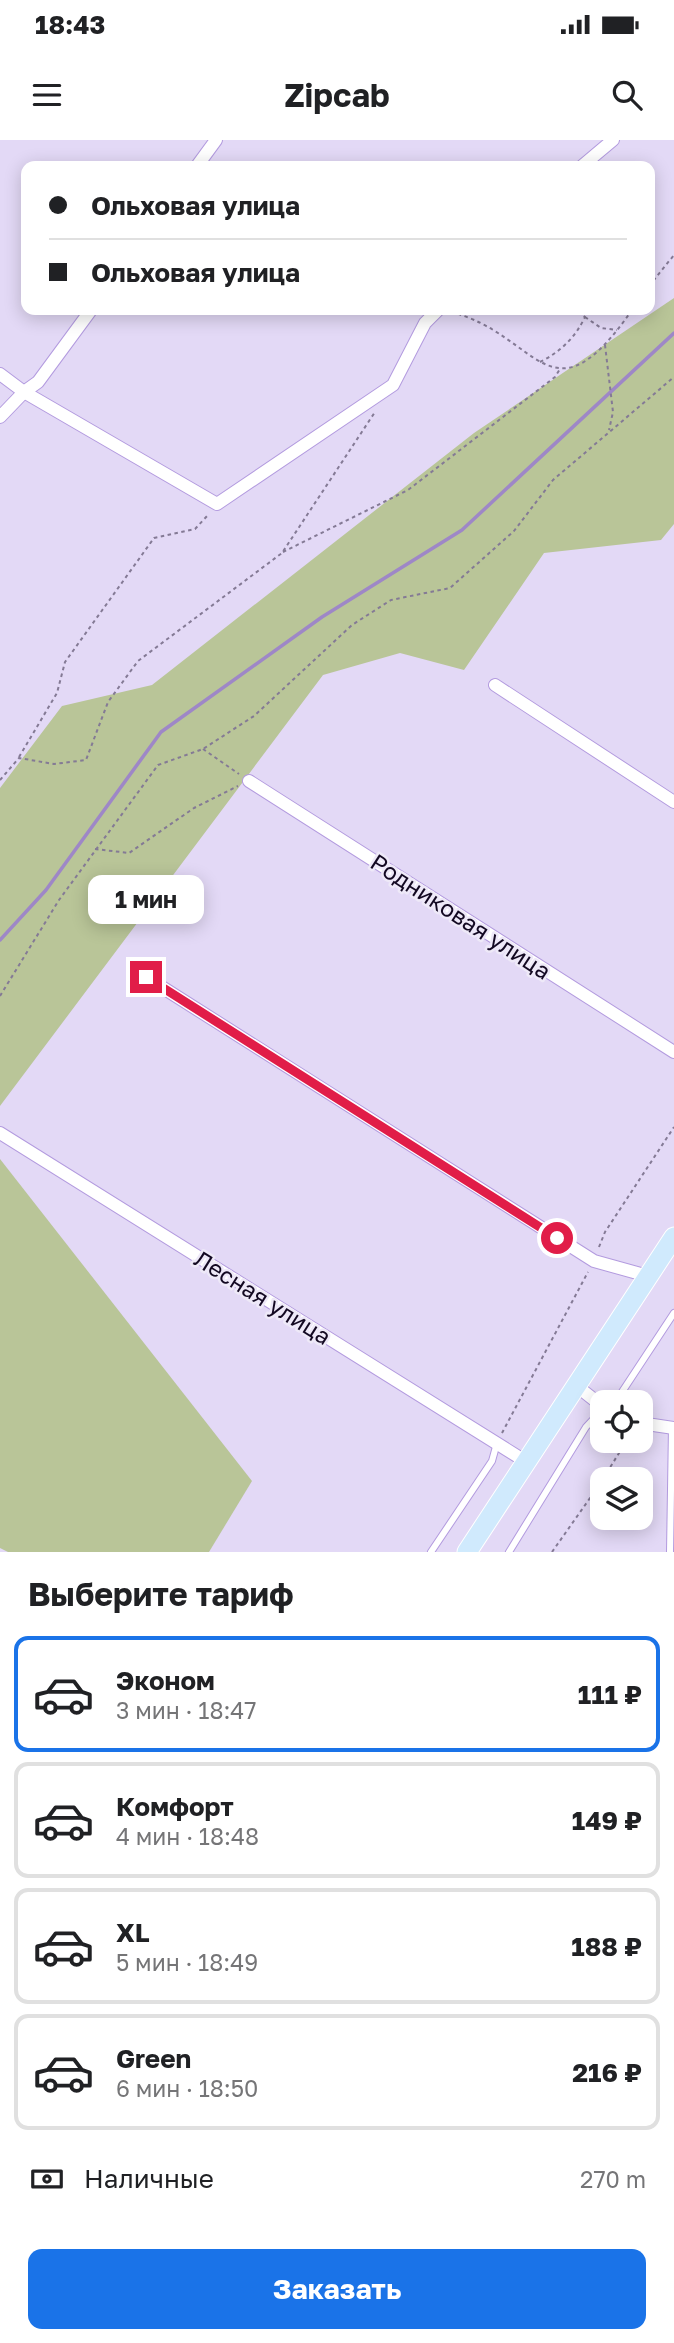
<!DOCTYPE html>
<html lang="ru">
<head>
<meta charset="utf-8">
<style>
  body { margin:0; font-family:"Golos Text",sans-serif; background:#f6f6f6; color:#202124; height:100vh; display:flex; flex-direction:column; font-size:26px; white-space:nowrap }
  * { box-sizing:border-box; margin:0 }
  p { font-size:23px; color:#757577 }
  .icon { flex:none; width:38px; height:38px; fill:none; stroke:currentColor; stroke-width:2; stroke-linecap:round; stroke-linejoin:round }
  .map { position:relative; height:1412px; overflow:hidden }
  .details { display:flex; flex-direction:column; background:#fff; flex:1 }
  .details>* { flex:none }
  .top-card { position:absolute; left:21px; top:21px; width:634px; height:154px; border-radius:14px; box-shadow:0 4px 18px #0003; display:grid; align-content:center; height:154px; padding:0 28px; background:#fff }
  .fabs { position:absolute; left:590px; top:1250px; display:grid; gap:14px }
  .fabs a { display:grid; place-items:center; width:63px; height:63px; border-radius:14px; background:#fff; box-shadow:0 4px 18px #0003; font-size:35px }
  .end { position:absolute; width:32px; height:32px; margin:-16px; border:9px solid #e11d48; background:#fff; box-shadow:0 0 0 4px #fff }
  .from { border-radius:50% }
  .bubble { position:absolute; height:49px; border-radius:14px; background:#fff; box-shadow:0 4px 18px #0003; font-size:23px; font-weight:700; line-height:49px; text-align:center }
  .top-card b { display:flex; align-items:center; gap:24px; height:66px; font-size:26px }
  .top-card b+b { border-top:2px solid #e0e0e0 }
  .top-card i { width:18px; height:18px; background:#202124 }
  ul { padding:0; list-style:none }
  li { display:flex; align-items:center; gap:21px; height:116px; margin:0 14px 10px; padding:0 14px; border:4px solid #e0e0e0; border-radius:14px }
  li div { flex:1 }
  li b { display:block; font-size:26px }
  li em { font-style:normal; font-weight:700 }
  li.selected { border-color:#1a73e8 }
  li>.icon { width:63px; height:63px; stroke-width:1.5 }
  h2 { padding:0 28px; font-size:32px; line-height:84px }
  .pay { display:flex; align-items:center; gap:18px; height:77px; padding:0 28px; font-size:26px }
  .pay p { margin-inline-start:auto }
  .action { display:flex; gap:14px; margin-top:auto; padding:14px 28px }
  .action a { flex:1; height:80px; border-radius:14px; background:#1a73e8; color:#fff; font-size:28px; font-weight:700; line-height:80px; text-align:center }
  .status { display:flex; justify-content:space-between; align-items:center; height:49px; padding:0 35px; background:#fff; direction:ltr }
  .status svg { height:19px; fill:currentColor }
  header { display:flex; justify-content:space-between; align-items:center; height:91px; padding:0 28px; background:#fff; font-size:32px; font-weight:700 }
  .map>svg:first-child { display:block }
  .green { fill:#b9c598 }
  .lines { fill:none; stroke-linecap:round; stroke-linejoin:round }
  .stream { stroke:#9e87c7; stroke-width:3.5 }
  .lane-casing { stroke:#b39bdf; stroke-width:8 }
  .street-casing { stroke:#b39bdf; stroke-width:14 }
  .primary-casing { stroke:#fff; stroke-width:21 }
  .path { stroke:#847a95; stroke-width:2; stroke-dasharray:3.5 3.5; stroke-linecap:butt }
  .lane { stroke:#fff; stroke-width:6 }
  .street { stroke:#fff; stroke-width:12 }
  .primary { stroke:#d0eafd; stroke-width:19 }
  .route { stroke:#e11d48; stroke-width:9 }
  .labels { text-anchor:middle; dominant-baseline:central; stroke-width:5; stroke-linejoin:round; paint-order:stroke }
  .street-label { font-size:23px; fill:#130922; stroke:#eee9f8 }
</style>
</head>
<body>
<div class="status"><b>18:43</b><svg viewBox="0 0 49 12"><path d="M0 12V9h3v3zM5 12V6h3v6zM10 12V3h3v9zM15 12V0h3v12zM26 1h20v11H26zM47 4h2v5h-2z"/></svg></div>
<header><svg class="icon" aria-label="menu" viewBox="0 0 24 24"><path d="M4 6h16M4 12h16M4 18h16"/></svg>Zipcab<svg class="icon" aria-label="search" viewBox="0 0 24 24"><circle cx="10" cy="10" r="6"/><path d="M15 15l6 6"/></svg></header>
<div class="map">
<svg width="674" height="1412" viewBox="0 0 674 1412">
  <rect width="100%" height="100%" fill="#e3d9f6"/>
  <g class="green">
    <path d="M674 158V384L661 400 544 413 464 530 400 513 323 535 0 966V648L62 566 152 545 474 293Z"/>
    <path d="M0 1019 252 1341 209 1412H8L0 1408Z"/>
  </g>
  <g class="lines">
    <path class="stream" d="M0 800 46 750 161 592 322 477 462 390 674 193"/>
    <defs>
      <g id="lane">
        <path d="M612 1262 618 1258 674 1173"/>
        <path d="M431 1412 492 1321 497 1303"/>
        <path d="M509 1412 586 1287 602 1270"/>
        <path d="M670 1412 672 1287"/>
      </g>
      <g id="street">
        <path d="M197 26 216 0"/>
        <path d="M582 26 613 0"/>
        <path d="M0 234 24 252 217 364 393 245 425 183 438 170"/>
        <path d="M0 277 24 252 38 242 91 170"/>
        <path d="M495 545 674 662"/>
        <path d="M249 641 674 912"/>
        <path d="M146 837 594 1121 648 1136"/>
        <path d="M0 993 525 1321"/>
        <path d="M578 1247 602 1266"/>
        <path d="M640 1283 674 1288"/>
      </g>
      <path id="primary" d="M467 1412 674 1097"/>
    </defs>
    <use href="#lane" class="lane-casing"/>
    <use href="#street" class="street-casing"/>
    <use href="#primary" class="primary-casing"/>
    <g class="path">
      <path d="M649 146 674 115"/>
      <path d="M451 172C539 194 550 288 632 170"/>
      <path d="M585 177 601 188 617 190"/>
      <path d="M605 205 613 272 609 290"/>
      <path d="M540 222C560 212 575 198 585 177L577 170"/>
      <path d="M283 412 408 350 555 237 560 229"/>
      <path d="M203 609 239 634"/>
      <path d="M19 617 57 553 65 522 154 398 195 389 208 375"/>
      <path d="M0 640 19 618 54 624 86 620 108 562 138 521 282 413 375 272"/>
      <path d="M95 709 129 713 194 668 238 646"/>
      <path d="M0 856 59 760 158 625 203 609 254 576 352 485 391 460 450 448 514 391 553 340 674 237"/>
      <path d="M599 1107 605 1092 674 987"/>
      <path d="M502 1293 588 1132"/>
      <path d="M603 1339 627 1300"/>
      <path d="M552 1412 602 1341"/>
    </g>
    <use href="#lane" class="lane"/>
    <use href="#street" class="street"/>
    <use href="#primary" class="primary"/>
  </g>
  <g class="lines">
    <path class="route" d="M146 837 557 1098"/>
  </g>
  <g class="labels">
    <g class="street-label">
      <text transform="translate(461 776) rotate(33)">Родниковая улица</text>
      <text transform="translate(263 1157) rotate(32)">Лесная улица</text>
    </g>
  </g>
</svg>
<div class="fabs">
<a><svg class="icon" aria-label="locate" viewBox="0 0 24 24"><circle cx="12" cy="12" r="6"/><path d="M12 2v4M12 18v4M2 12h4M18 12h4"/></svg></a>
<a><svg class="icon" aria-label="layers" viewBox="0 0 24 24"><path d="M12 4l9 5-9 5-9-5zM3 14l9 5 9-5"/></svg></a>
</div>
<i class="end from" style="left:557px;top:1098px"></i>
<i class="end" style="left:146px;top:837px"></i>
<div class="bubble" style="left:88px;top:735px;width:116px">1 мин</div>
<div class="top-card">
<b><i class="from"></i>Ольховая улица</b>
<b><i></i>Ольховая улица</b>
</div>
</div>
<section class="details">
<h2>Выберите тариф</h2>
<ul>
<li class="selected"><svg class="icon" aria-label="car" viewBox="0 0 24 24"><path d="M5 17H2v-5l4-1 3-4h7l3 4 3 1v5h-3M9 17h6M6 11h13"/><circle cx="7" cy="17" r="2"/><circle cx="17" cy="17" r="2"/></svg><div><b>Эконом</b><p>3 мин · 18:47</p></div><em>111 ₽</em></li>
<li><svg class="icon" aria-label="car" viewBox="0 0 24 24"><path d="M5 17H2v-5l4-1 3-4h7l3 4 3 1v5h-3M9 17h6M6 11h13"/><circle cx="7" cy="17" r="2"/><circle cx="17" cy="17" r="2"/></svg><div><b>Комфорт</b><p>4 мин · 18:48</p></div><em>149 ₽</em></li>
<li><svg class="icon" aria-label="car" viewBox="0 0 24 24"><path d="M5 17H2v-5l4-1 3-4h7l3 4 3 1v5h-3M9 17h6M6 11h13"/><circle cx="7" cy="17" r="2"/><circle cx="17" cy="17" r="2"/></svg><div><b>XL</b><p>5 мин · 18:49</p></div><em>188 ₽</em></li>
<li><svg class="icon" aria-label="car" viewBox="0 0 24 24"><path d="M5 17H2v-5l4-1 3-4h7l3 4 3 1v5h-3M9 17h6M6 11h13"/><circle cx="7" cy="17" r="2"/><circle cx="17" cy="17" r="2"/></svg><div><b>Green</b><p>6 мин · 18:50</p></div><em>216 ₽</em></li>
</ul>
<div class="pay"><svg class="icon" aria-label="cash" viewBox="0 0 24 24"><path d="M3 7h18v10H3z"/><circle cx="12" cy="12" r="2"/></svg>Наличные<p>270 m</p></div>
<div class="action"><a>Заказать</a></div>
</section>
</body>
</html>
